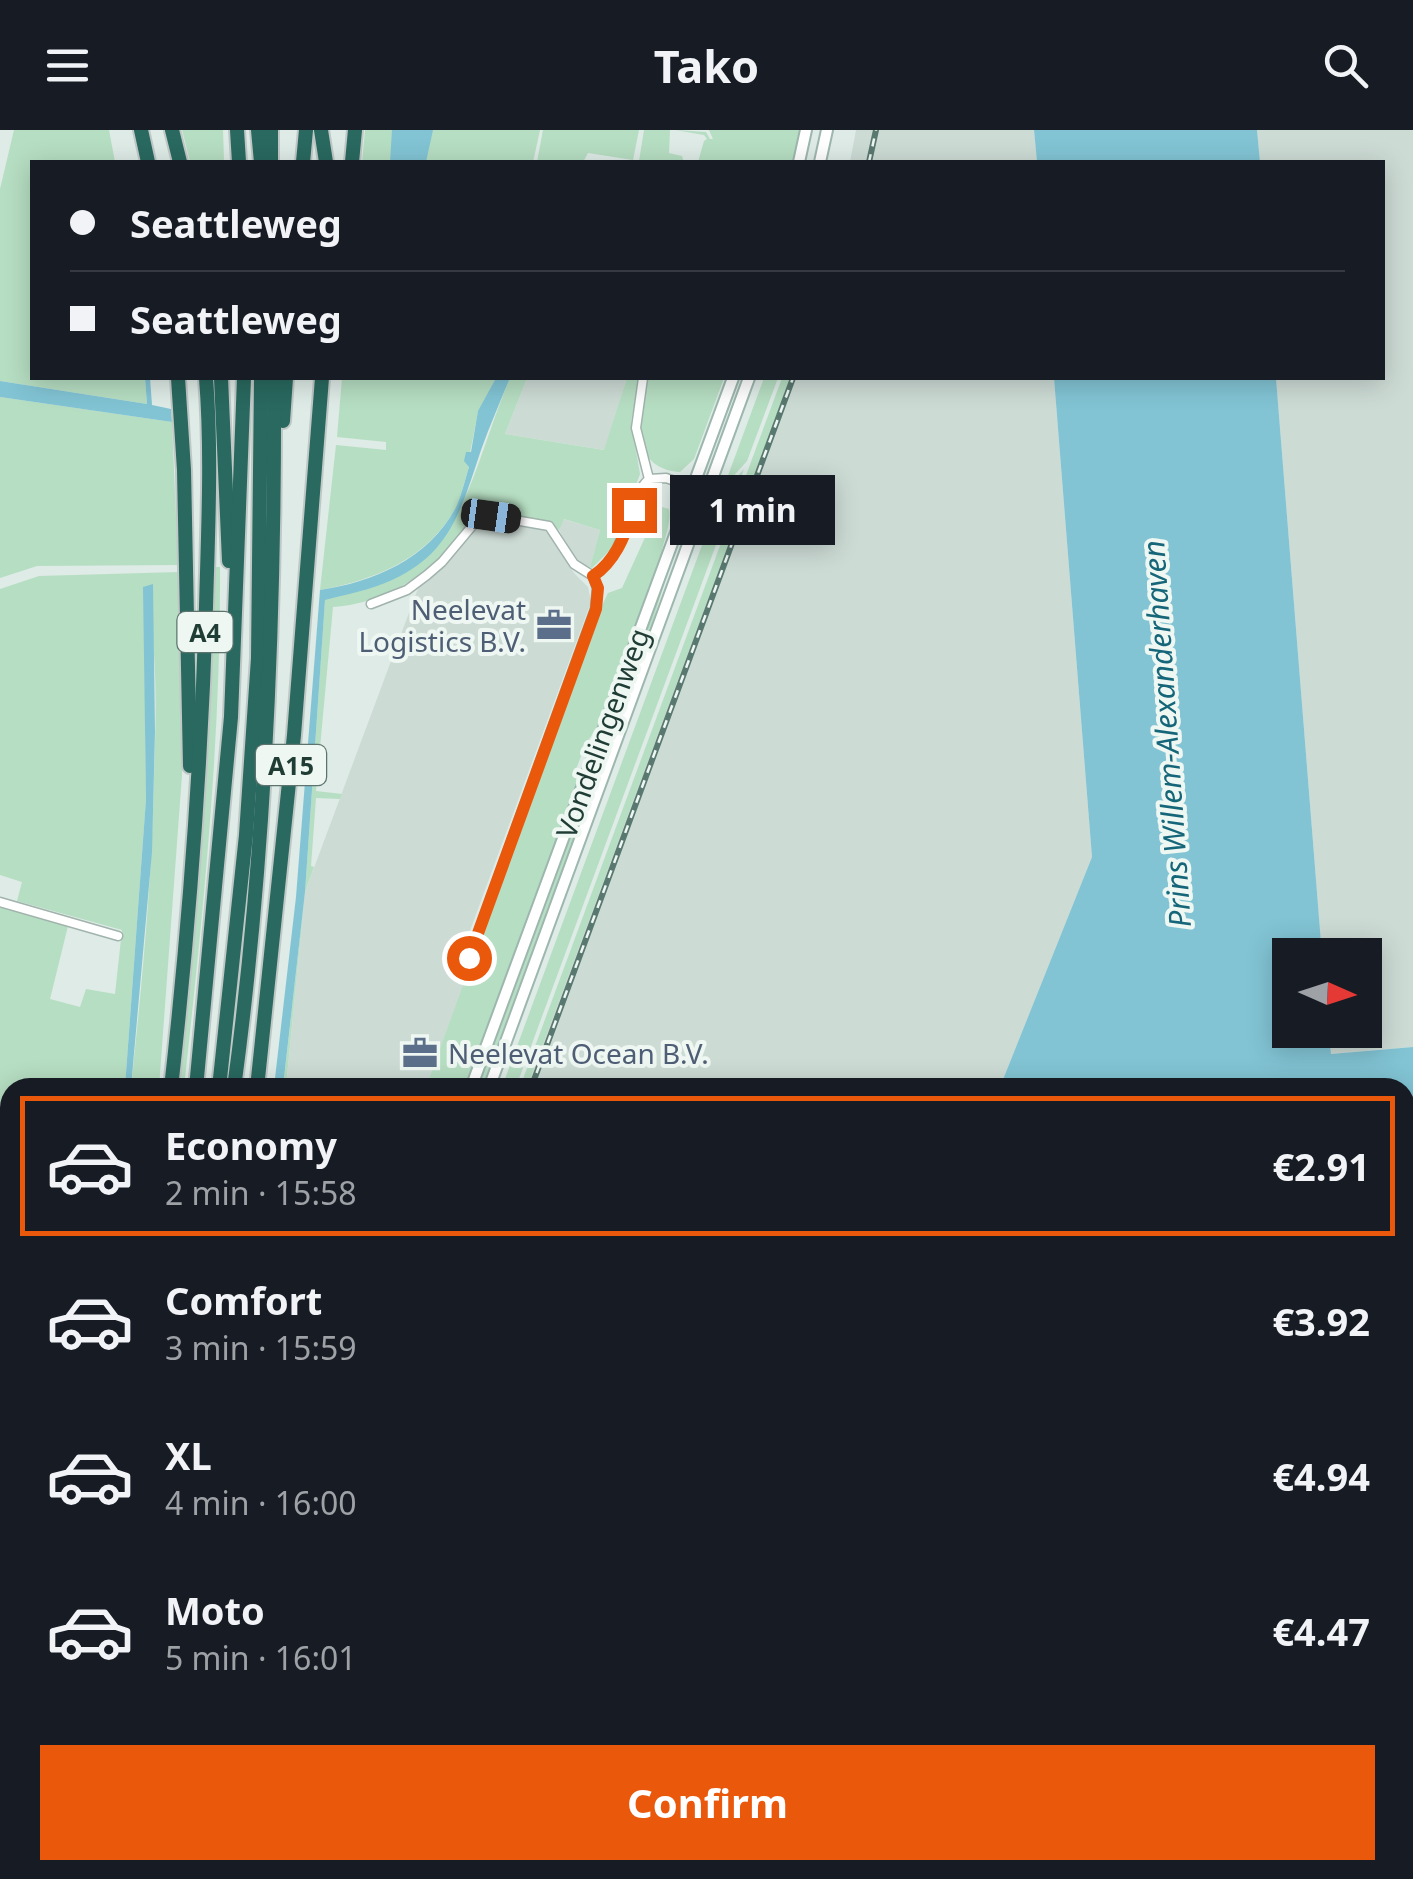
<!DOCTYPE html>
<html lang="en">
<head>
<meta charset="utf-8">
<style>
  body { margin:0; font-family:"Noto Sans",sans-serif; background:#20242c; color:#f1f3f6; height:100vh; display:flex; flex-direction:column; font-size:38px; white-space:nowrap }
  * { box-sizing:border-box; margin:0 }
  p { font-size:32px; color:#9ea1a6 }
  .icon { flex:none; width:55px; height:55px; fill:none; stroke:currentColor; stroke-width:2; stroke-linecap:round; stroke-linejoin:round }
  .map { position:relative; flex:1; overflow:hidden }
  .side { position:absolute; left:0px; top:948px; width:1415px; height:802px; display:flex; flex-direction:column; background:#171b24; border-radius:30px 30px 0 0; box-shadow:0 5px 25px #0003 }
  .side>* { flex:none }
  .hud { position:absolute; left:30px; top:30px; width:1355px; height:220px; border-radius:0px; box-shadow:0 5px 25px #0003; display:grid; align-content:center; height:220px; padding:0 40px; background:#171b24 }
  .needle { width:65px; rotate:93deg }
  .fabs { position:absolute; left:1272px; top:808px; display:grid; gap:20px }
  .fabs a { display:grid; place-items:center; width:110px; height:110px; border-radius:0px; background:#171b24; box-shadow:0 5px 25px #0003; font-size:50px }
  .end { position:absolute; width:45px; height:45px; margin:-22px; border:12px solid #ea580c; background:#fff; box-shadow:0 0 0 5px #fff }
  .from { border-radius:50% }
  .bubble { position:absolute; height:70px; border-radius:0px; background:#171b24; box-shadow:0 5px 25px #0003; font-size:32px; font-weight:700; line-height:70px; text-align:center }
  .car { position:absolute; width:30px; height:60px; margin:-30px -15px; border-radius:12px; box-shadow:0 0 8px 2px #0007; background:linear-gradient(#222 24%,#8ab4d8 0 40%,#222 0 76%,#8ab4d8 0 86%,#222 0) }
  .hud b { display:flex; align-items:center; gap:35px; height:95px; font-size:38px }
  .hud b+b { border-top:2px solid #363941 }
  .hud i { width:25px; height:25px; background:#f1f3f6 }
  ul { padding:18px 0 0; list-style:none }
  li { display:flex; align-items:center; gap:30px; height:140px; margin:0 20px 15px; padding:0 20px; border:5px solid transparent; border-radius:0px }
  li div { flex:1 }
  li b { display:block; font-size:38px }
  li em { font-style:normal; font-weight:700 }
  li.active { border-color:#ea580c }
  li>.icon { width:90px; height:90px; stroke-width:1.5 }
  .cta { display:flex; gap:20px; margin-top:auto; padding:20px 40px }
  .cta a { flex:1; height:115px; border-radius:0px; background:#ea580c; color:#fff; font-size:40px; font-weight:700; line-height:115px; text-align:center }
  header { display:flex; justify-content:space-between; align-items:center; height:130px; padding:0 40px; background:#171b24; font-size:45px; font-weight:700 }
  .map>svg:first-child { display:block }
  .built { fill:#cddbd5 }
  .green { fill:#b6dec2 }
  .water { fill:#82c4d4 }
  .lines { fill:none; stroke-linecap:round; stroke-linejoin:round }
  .street-casing { stroke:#a1b3ad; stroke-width:11 }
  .secondary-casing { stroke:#9db7af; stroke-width:14 }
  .highway-casing { stroke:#c0c8c6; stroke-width:18 }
  .street { stroke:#fff; stroke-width:8 }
  .secondary { stroke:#fff; stroke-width:10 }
  .highway { stroke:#29695f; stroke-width:14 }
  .rail-casing { stroke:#597870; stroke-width:6 }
  .rail { stroke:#eff7f3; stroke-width:2.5; stroke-dasharray:8; stroke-linecap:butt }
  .route { stroke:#ea580c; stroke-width:12 }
  .labels { text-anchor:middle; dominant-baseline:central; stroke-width:8; stroke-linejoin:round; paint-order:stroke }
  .shield { fill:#eff7f3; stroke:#5d746e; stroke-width:2.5 }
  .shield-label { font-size:25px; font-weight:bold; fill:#1f3c35 }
  .service-label { font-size:28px; fill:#4e5e75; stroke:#eff7f3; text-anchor:end }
  .street-label { font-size:28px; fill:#1f3c35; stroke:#eff7f3 }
  .water-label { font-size:30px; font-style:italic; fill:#16667a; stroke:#eff7f3 }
</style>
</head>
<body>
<header><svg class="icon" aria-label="menu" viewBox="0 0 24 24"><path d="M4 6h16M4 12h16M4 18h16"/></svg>Tako<svg class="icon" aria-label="search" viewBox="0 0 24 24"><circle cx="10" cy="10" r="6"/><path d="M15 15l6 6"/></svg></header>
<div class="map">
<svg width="1413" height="1749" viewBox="0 0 1413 1749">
  <rect width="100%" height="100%" fill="#deebe6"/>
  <g class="built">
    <path d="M856 0H1034L1037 32H850Z"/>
    <path d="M1257 0H1413V917L1330 924 1328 900H1365V825H1322L1276 248H1382V32H1260Z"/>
    <path d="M527 248H627L605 320 505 304Z"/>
    <path d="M783 248H1054L1092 727 1000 957 522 958Z"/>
    <path d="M492 389 547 400 574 443 588 457 591 472 461 825 473 830 426 957 286 958 305 762 419 456 445 435 476 395Z"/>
    <path d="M563 389 600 400 590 437 577 433 559 400Z"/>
    <path d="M1413 1350V1749H1250L1253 1740H1405V1370Z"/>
    <path d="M0 1376 10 1379V1681L0 1720Z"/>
    <path d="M233 1740H422L419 1749H229Z"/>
    <path d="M438 1740H648L645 1749H435Z"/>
    <path d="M675 1740H943L939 1749H671Z"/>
  </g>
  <g class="green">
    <path d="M14 0H109L115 32H32V248H145L147 274 0 251V59Z"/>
    <path d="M182 0H223L224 32H190Z"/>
    <path d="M365 0H540L533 32H362Z"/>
    <path d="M543 0H639L633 30 588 23 583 32H537Z"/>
    <path d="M644 0H670L669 23 682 26 684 32 639 31Z"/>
    <path d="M675 0 706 2 710 9H713L709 0H801L794 32H698L704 11 707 9 704 5Z"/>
    <path d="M342 248H496L478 282 470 323 465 326V331L469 337C465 349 462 363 457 375 430 428 375 450 320 460L336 315 386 320V312L337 307Z"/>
    <path d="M510 248H527L505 304 604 320 627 248H639L631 292 640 344 614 416 592 438 590 437 600 400 564 389 559 400 547 391 481 383C467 390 460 406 449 417 420 451 378 474 333 477L316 661 342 664 340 669 316 668 311 736 314 737 305 762 286 957 283 958 305 762 325 469C467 441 463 361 510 248Z"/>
    <path d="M648 248H724L694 329 680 342C627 338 641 285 648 248Z"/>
    <path d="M764 248H778L747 331 728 352 712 389Z"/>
    <path d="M782 248H790L527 957H520Z"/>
    <path d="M0 267 172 292 178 435 37 436 0 448Z"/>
    <path d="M744 339 516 957H502L708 399H713L729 356Z"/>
    <path d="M662 377 669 379C672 394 662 412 661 428L601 590 585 616 573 647 577 649 572 669 465 957H426L599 482 608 463 622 458 658 379Z"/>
    <path d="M675 418 646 514 482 957 475 958Z"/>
    <path d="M214 437H220C221 611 203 785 184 957L178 958 201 713Z"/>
    <path d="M179 442 182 645 159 957H131C142 854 152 751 154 646 156 583 159 519 144 457L146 669 125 957 10 958V1224L0 1221V777L68 796 50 869 80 877 86 859 115 864 122 800 17 771 22 752 0 745V459L39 446Z"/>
  </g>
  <g class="water">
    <path d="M392 0H433L426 32H390Z"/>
    <path d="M1034 0H1257L1260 32H1037Z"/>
    <path d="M145 248H150L152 275 171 279 172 292 0 267V251L147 274Z"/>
    <path d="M496 248H510C500 272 490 295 481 320 462 376 452 423 392 450 370 460 348 464 325 470L305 762 283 957H274L296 767 320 460C374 452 431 428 457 375 462 363 465 350 469 337L464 331 466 322H471L478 281Z"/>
    <path d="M1054 248H1276L1322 825H1290V900H1328L1331 924 1413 917V1350L1405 1370V958L1000 957 1092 727Z"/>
    <path d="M153 454 155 602 152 722 131 957H125L146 669 143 457Z"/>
    <path d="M943 1740H1253L1250 1749H939Z"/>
  </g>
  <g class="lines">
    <defs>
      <g id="street">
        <path d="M649 349 666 348 707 362"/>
        <path d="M593 446C630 423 622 374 649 349L636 298 643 248"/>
        <path d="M371 474 407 460 427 445 442 432 478 389 491 386 549 396 574 434 593 446 597 458 595 479 469 828"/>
        <path d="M0 772 118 806"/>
        <path d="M0 1288 10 1289"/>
        <path d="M0 1556 10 1561"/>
        <path d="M0 1628 10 1588"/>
      </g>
      <g id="secondary">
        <path d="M799 32 806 0"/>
        <path d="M820 32 827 0"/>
        <path d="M471 958 733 248"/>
        <path d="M489 958 749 248"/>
        <path d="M0 1331 10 1334"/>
        <path d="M194 1749 197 1740"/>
      </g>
      <g id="highway">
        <path d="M141 0 148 32"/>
        <path d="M172 0 180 32"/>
        <path d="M237 0 239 32"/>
        <path d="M258 0 261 32"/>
        <path d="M271 0V32"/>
        <path d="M321 0 326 32"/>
        <path d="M303 32 306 0"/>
        <path d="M352 32 355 0"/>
        <path d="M178 248 184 340 190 636"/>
        <path d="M221 248 229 431"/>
        <path d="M283 291 286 248"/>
        <path d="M171 958C189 798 201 638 206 477 208 401 212 323 206 248"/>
        <path d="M196 958 231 587 244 248"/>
        <path d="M219 958 246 705 258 528 261 248"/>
        <path d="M234 958C266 723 275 484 274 248"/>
        <path d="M257 958 294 605 322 248"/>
        <path d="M21 1749 24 1740"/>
        <path d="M50 1749 52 1740"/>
        <path d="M71 1749 73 1740"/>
        <path d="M99 1749 101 1740"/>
      </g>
    </defs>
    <use href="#street" class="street-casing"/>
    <use href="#secondary" class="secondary-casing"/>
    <use href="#highway" class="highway-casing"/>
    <use href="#street" class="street"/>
    <use href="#secondary" class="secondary"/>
    <use href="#highway" class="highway"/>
    <defs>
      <g id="rail">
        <path d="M869 32 876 0"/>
        <path d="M531 958 793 248"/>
        <path d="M1405 1388 1413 1369"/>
        <path d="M244 1749 247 1740"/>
        <path d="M266 1749 270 1740"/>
        <path d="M359 1749 363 1740"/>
        <path d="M1261 1749 1265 1740"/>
      </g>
    </defs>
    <use href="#rail" class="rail-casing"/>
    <use href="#rail" class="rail"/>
  </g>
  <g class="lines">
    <path class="route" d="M469 828 596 479 598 458 593 446C616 431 625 404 634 380"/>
  </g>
  <defs>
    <symbol id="office-bare" viewBox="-9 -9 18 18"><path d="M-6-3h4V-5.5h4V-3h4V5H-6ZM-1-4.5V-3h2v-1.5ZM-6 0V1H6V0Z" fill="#5c6f8a" stroke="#eff7f3" stroke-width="2.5" paint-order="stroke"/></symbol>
  </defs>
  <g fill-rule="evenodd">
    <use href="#office-bare" x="529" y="470" width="50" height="50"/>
    <use href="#office-bare" x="395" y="898" width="50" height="50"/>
  </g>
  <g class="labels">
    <g class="shield">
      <rect x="177.5" y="482" width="55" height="40" rx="8"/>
      <rect x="256" y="615" width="70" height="40" rx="8"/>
    </g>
    <g class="shield-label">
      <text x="205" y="502">A4</text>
      <text x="291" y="635">A15</text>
    </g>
    <g class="service-label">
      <text x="526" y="479">Neelevat<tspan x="526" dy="32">Logistics B.V.</tspan></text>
      <text x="448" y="923" text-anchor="start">Neelevat Ocean B.V.</text>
    </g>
    <g class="street-label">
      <text transform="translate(602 603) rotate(-70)">Vondelingenweg</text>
    </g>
    <g class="water-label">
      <text transform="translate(1166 604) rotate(-94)">Prins Willem-Alexanderhaven</text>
    </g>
  </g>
</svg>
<div class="fabs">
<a><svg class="needle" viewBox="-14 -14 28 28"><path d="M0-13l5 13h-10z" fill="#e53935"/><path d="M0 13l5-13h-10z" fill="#9ea1a6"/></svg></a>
</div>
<i class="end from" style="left:469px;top:828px"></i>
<i class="end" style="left:634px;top:380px"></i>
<div class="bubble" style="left:670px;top:345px;width:165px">1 min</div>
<i class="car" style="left:491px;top:386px;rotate:98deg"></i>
<div class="hud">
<b><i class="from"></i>Seattleweg</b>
<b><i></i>Seattleweg</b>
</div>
<section class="side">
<ul>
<li class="active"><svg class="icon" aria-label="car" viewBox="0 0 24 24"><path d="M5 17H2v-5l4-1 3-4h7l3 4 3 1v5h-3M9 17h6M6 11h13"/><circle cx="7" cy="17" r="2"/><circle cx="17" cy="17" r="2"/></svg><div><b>Economy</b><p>2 min · 15:58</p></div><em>€2.91</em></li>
<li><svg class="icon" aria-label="car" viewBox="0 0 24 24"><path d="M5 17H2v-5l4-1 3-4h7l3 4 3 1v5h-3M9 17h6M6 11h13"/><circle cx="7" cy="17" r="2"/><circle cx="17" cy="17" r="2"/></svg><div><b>Comfort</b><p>3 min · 15:59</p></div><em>€3.92</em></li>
<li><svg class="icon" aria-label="car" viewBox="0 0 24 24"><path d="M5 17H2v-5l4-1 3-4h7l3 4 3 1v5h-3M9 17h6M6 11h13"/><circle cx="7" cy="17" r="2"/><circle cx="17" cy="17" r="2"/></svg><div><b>XL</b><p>4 min · 16:00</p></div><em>€4.94</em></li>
<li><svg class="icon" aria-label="car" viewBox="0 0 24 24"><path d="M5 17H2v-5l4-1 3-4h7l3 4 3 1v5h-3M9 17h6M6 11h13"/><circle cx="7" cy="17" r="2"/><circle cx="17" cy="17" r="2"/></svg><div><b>Moto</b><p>5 min · 16:01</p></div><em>€4.47</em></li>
</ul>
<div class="cta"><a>Confirm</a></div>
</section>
</div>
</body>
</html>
